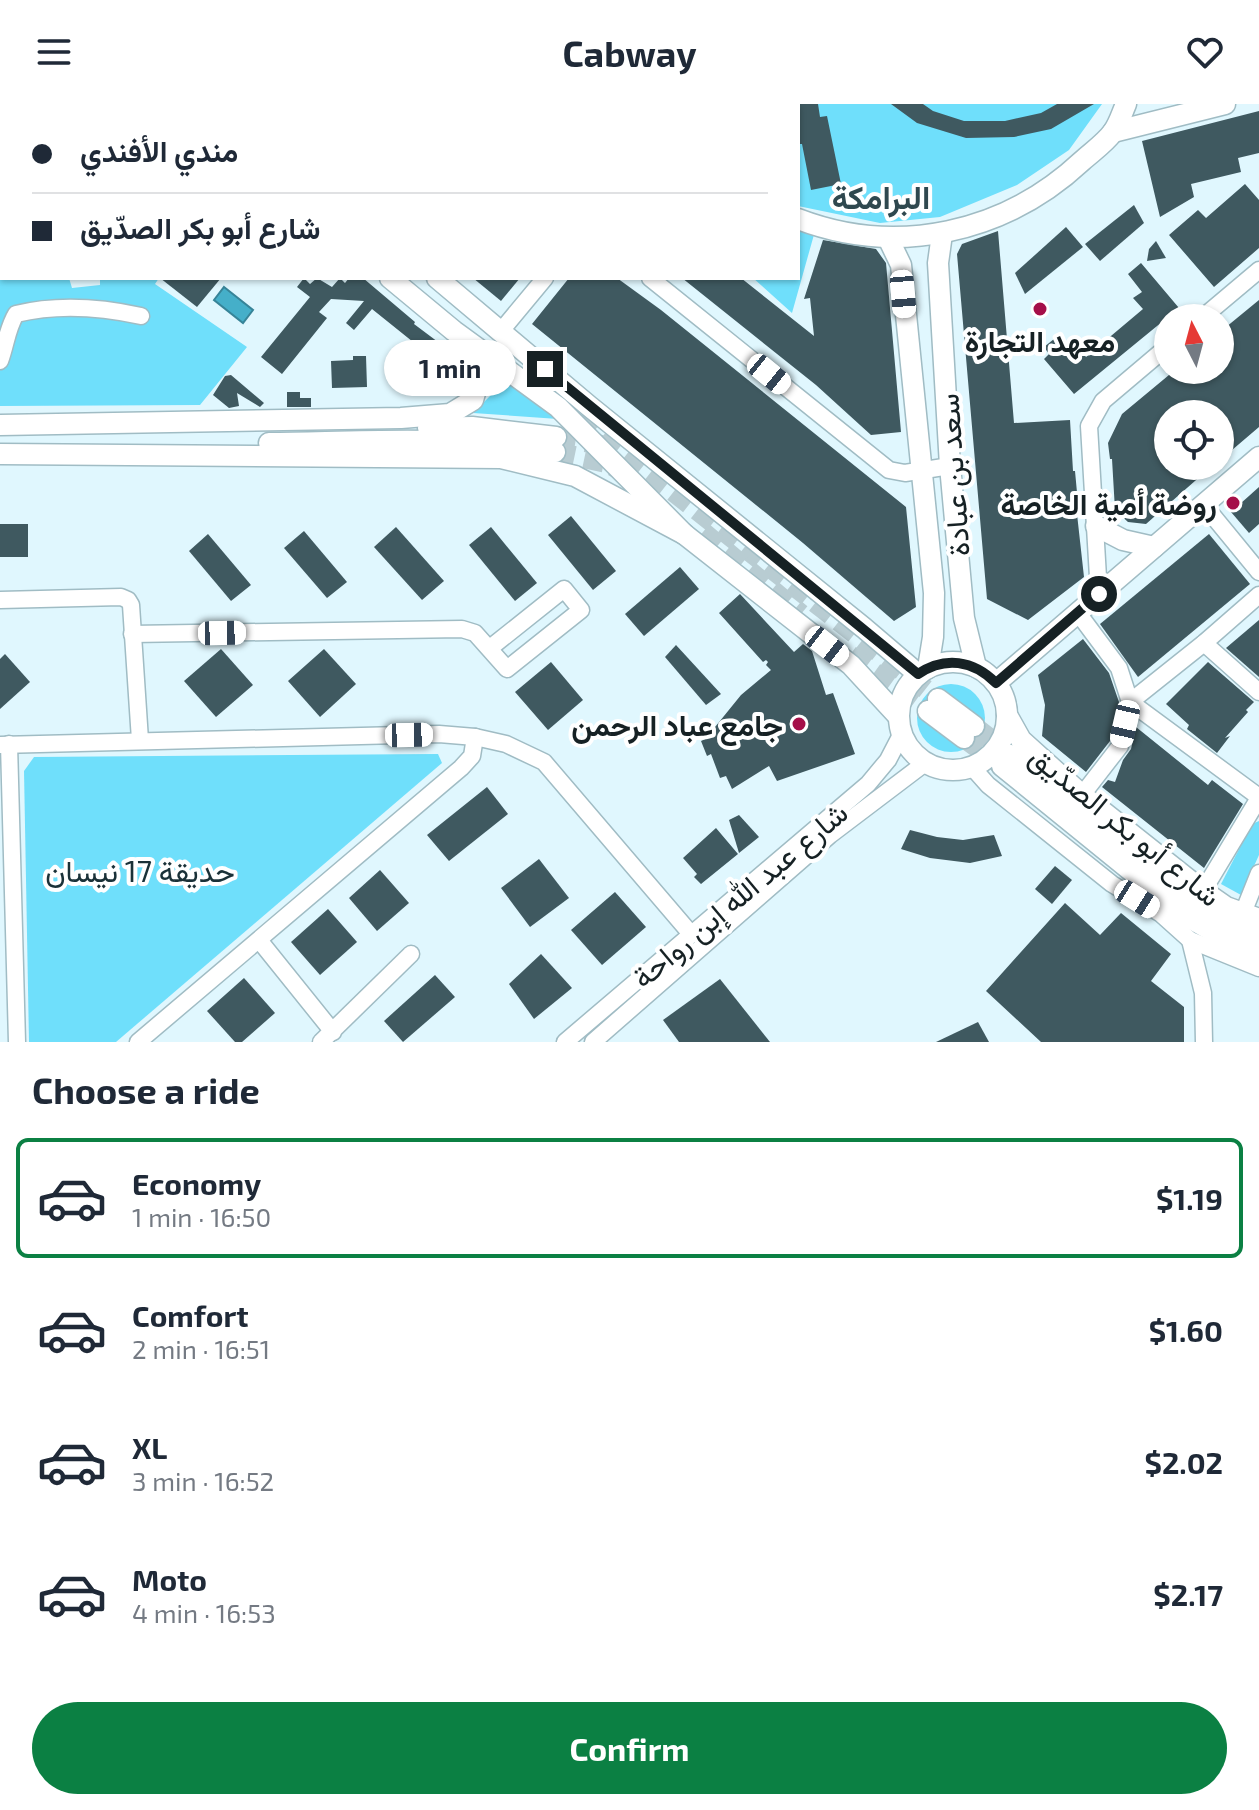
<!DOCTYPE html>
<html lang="en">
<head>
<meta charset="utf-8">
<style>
  body { margin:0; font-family:"Exo 2",Vazirmatn,sans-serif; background:#f2f2f3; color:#1f2937; height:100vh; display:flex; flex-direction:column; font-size:30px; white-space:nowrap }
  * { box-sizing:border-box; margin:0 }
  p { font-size:26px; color:#747a83 }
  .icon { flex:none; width:44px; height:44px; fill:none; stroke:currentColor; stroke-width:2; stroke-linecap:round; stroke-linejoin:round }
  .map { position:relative; height:938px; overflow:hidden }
  .details { display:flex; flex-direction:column; background:#fff; flex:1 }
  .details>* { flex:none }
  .hud { position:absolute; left:0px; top:0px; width:800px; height:176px; box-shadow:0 2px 6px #0004; display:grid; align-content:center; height:176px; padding:0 32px; background:#fff }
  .needle { width:52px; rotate:354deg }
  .buttons { position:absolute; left:1154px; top:200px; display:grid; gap:16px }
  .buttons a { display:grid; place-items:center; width:80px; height:80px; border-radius:50%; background:#fff; box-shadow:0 2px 6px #0004; font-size:40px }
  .end { position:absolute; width:36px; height:36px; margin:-18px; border:10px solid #162124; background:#fff; box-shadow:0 0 0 4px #fff }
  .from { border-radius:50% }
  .bubble { position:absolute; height:56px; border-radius:28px; background:#fff; box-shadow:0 2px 6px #0004; font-size:26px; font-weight:700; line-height:56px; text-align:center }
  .car { position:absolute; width:24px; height:48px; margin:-24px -12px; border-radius:10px; box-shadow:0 0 6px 2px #0007; background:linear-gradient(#fff 24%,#345 0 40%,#fff 0 76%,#345 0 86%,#fff 0) }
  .hud b { display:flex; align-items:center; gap:28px; height:76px; font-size:30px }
  .hud b+b { border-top:2px solid #e0e1e3 }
  .hud i { width:20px; height:20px; background:#1f2937 }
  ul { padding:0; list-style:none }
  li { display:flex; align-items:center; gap:24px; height:120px; margin:0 16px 12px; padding:0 16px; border:4px solid transparent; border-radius:12px }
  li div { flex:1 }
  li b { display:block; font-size:30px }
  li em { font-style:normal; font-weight:700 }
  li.selected { border-color:#0b8043 }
  li>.icon { width:72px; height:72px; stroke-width:1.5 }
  h2 { padding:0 32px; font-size:36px; line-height:96px }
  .primary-button { display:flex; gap:16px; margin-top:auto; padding:16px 32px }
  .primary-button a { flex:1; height:92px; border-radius:48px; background:#0b8043; color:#fff; font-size:32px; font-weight:700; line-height:92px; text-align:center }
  header { display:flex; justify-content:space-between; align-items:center; height:104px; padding:0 32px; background:#fff; font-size:36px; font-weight:700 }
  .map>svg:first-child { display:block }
  .green { fill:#6fdffb }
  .water { fill:#45afc9; stroke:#378498; stroke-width:2 }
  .building { fill:#3f5960 }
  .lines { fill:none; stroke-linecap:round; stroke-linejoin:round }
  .major-tunnel { stroke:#b8ccd2; stroke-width:20; stroke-dasharray:20 10; stroke-linecap:butt }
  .minor-casing { stroke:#a0bcc4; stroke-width:19 }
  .major-casing { stroke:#a0bcc4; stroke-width:23 }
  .minor { stroke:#fff; stroke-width:16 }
  .major { stroke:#fff; stroke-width:20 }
  .route { stroke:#162124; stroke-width:10 }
  .poi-dot { fill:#a50f49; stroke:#fff; stroke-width:3 }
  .labels { text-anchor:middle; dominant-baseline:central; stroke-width:8; stroke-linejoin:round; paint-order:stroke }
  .poi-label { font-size:30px; font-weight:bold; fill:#162124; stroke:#fff; text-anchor:end }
  .street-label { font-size:30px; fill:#162124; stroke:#fff }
  .park-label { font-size:30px; fill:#1a3138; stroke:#fff }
  .neighbourhood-label { font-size:32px; font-weight:bold; fill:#2f484f; stroke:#fff }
</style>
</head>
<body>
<header><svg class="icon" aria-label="menu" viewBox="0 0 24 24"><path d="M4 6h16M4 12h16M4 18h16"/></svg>Cabway<svg class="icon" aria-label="heart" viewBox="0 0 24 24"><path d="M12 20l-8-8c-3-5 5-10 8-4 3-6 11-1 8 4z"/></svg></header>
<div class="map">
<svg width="1259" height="938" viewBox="0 0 1259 938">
  <rect width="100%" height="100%" fill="#e0f7fe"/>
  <g class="green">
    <path d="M660 0H1102L1069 46 1017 81 940 113 880 119 798 102V2Z"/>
    <path d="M798 122 815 127 792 209 753 174H798Z"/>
    <path d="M0 158 2 174H69L72 184 100 181V174H159L155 180 247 243 200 301 0 302Z"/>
    <path d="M500 270 558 315 473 309 492 290Z"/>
    <circle cx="951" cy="614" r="34"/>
    <path d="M438 650 442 659 116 938H29L24 667 34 653Z"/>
    <path d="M1259 717V751L1241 791 1221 780 1252 720Z"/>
  </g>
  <path class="water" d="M224 183 253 206 243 219 214 196Z"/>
  <g class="building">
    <path d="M798 0H818L820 13 827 12 841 80 811 86 802 40H798Z"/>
    <path d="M891 0H923L933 7 964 17H1005L1041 9 1057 0H1094L1051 25 1014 33 966 34 917 19Z"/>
    <path d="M1259 7V49L1238 54 1241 68 1191 80 1194 93 1160 113 1142 37Z"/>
    <path d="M1245 80 1259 96V144L1214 183 1169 131 1198 106 1206 114Z"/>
    <path d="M1134 101 1144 119 1100 157 1085 140Z"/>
    <path d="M1066 123 1083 143 1025 190 1015 169Z"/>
    <path d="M998 127 1014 319 1070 316 1073 367H1075L1079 410H1077L1084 473 1028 516 987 495 957 150 962 140Z"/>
    <path d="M823 136 876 145 886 159 901 328 871 331 816 281 682 174H741L814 232 810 194 804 195Z"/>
    <path d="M1156 137 1166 154 1147 157 1149 145Z"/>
    <path d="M1141 159 1179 204 1074 290 1044 255 1049 250 1044 243 1054 235 1067 251 1078 242 1086 253 1143 205 1133 194 1142 188 1128 170Z"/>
    <path d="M160 174H221L197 203Z"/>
    <path d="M304 174 310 180 317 174 332 183 340 174 345 179 349 174H363L415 218 414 220 442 241 433 254 372 205 354 226 346 219 364 197 331 195 319 208 327 214 282 270 261 253 310 193 297 183Z"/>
    <path d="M473 174H520L501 197Z"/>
    <path d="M569 174H617L661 206 906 403 916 503 894 517 803 439 532 220Z"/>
    <path d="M1259 196V323L1225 352 1220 346V310H1168V362H1212L1146 420 1128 418 1115 406 1112 355H1110L1108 339 1122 310 1175 266H1220V228Z"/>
    <path d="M353 252H366L367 283 332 284 331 257 353 256Z"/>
    <path d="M231 271 264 299 260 303 237 289 239 302 229 304 213 291 225 272Z"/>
    <path d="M287 288H300V294H311V303H287Z"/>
    <path d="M1259 383V420L1249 429 1231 408Z"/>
    <path d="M571 412 616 467 593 486 548 431Z"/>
    <rect x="0" y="420" width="28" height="33"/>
    <path d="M396 423 444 477 422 496 374 443Z"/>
    <path d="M491 423 537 479 515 497 469 441Z"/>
    <path d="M304 427 347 478 327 494 284 444Z"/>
    <path d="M208 430 251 481 231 497 189 447Z"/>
    <path d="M1209 430 1250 480 1138 573 1100 520Z"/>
    <path d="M680 463 699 485 644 532 625 510Z"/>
    <path d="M740 490 794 548 803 540 812 547 826 591 833 589 855 650 777 677 769 662 732 685 726 672 720 674 711 650 707 652 701 637 712 632 711 628 741 591 771 566 766 561 768 558 766 556 763 558 719 509Z"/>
    <path d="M1259 516V573L1226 544Z"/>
    <path d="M1083 535 1109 569 1119 598 1110 637 1086 668 1042 632 1045 601 1038 571Z"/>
    <path d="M676 541 721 590 706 601 665 553Z"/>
    <path d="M221 545 253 581 216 613 184 577Z"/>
    <path d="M324 545 356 580 320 613 288 577Z"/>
    <path d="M5 550 30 578 0 605V555Z"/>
    <path d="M551 558 583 596 548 626 515 588Z"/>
    <path d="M1208 558 1254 598 1246 606 1248 608 1225 634 1230 632 1217 649 1187 625 1189 621 1166 600Z"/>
    <path d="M1136 623 1208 681 1212 676 1243 700 1204 764 1102 683 1108 676 1115 678 1123 656 1131 645Z"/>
    <path d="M487 683 508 710 449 757 427 731Z"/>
    <path d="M739 711 759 733 739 749 729 716Z"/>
    <path d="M716 724 738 750 701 780 694 773 697 770 683 754Z"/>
    <path d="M910 726 937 733 963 736 994 731 1002 752 970 759 930 754 901 745Z"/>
    <path d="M539 755 569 794 530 823 501 784Z"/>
    <path d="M1055 762 1072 776 1052 800 1035 785Z"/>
    <path d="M380 766 409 799 377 827 349 794Z"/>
    <path d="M615 788 646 823 602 861 571 826Z"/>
    <path d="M1065 799 1100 831 1121 809 1171 850 1151 877 1184 903V938H1041L986 887Z"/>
    <path d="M328 805 357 838 320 871 291 838Z"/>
    <path d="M541 850 572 884 534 915 509 880Z"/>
    <path d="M435 871 455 893 403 938 384 917Z"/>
    <path d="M244 874 275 909 242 938H235L207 907Z"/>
    <path d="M720 875 770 938H679L663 916Z"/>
    <path d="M978 918 989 938H936Z"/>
  </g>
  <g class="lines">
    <g class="major-tunnel">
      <path d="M579 314 938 595"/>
      <path d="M556 333 602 341"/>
      <path d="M555 348 607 359 623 368"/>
      <path d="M703 428 801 510"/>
      <path d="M850 551 928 607"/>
      <path d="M974 622 1011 651"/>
      <path d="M964 634 1002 662"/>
    </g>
    <defs>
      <g id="minor">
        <path d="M406 0 409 2"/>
        <path d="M463 0 465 2"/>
        <path d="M8 2 9 0"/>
        <path d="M358 2 359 0"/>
        <path d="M650 174 889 366 905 369 950 362"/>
        <path d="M1202 214 1259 166"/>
        <path d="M501 227 545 174"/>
        <path d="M0 257C6 241 7 225 16 210 57 200 100 203 141 212"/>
        <path d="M1204 401 1259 468"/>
        <path d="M1099 490 1089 322 1103 297 1168 242"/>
        <path d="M1259 491 1204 539 1130 598 1259 693"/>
        <path d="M0 496 121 493 128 496 131 501 140 636"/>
        <path d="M1078 509 1119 564 1130 598 1120 642 1082 691"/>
        <path d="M132 530 462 525 475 529 507 565 581 506 564 485 490 544"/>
        <path d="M1204 539 1259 588"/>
        <path d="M9 640 17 938"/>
        <path d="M0 641 439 630 475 633 506 640 544 658 691 830"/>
        <path d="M972 663 988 681 1112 780 1161 810 1190 836 1259 864"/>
        <path d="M1203 787 1259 694"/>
        <path d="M1243 809 1259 769"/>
        <path d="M259 836 333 928"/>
        <path d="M1190 836 1203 889 1204 938"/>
        <path d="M138 938 461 664 472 652 475 633"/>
        <path d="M321 938 411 850"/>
        <path d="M565 938 868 680 888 656 901 631"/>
        <path d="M593 938 830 731 925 659"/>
      </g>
      <g id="major">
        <path d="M182 0 184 2"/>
        <path d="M213 0 216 2"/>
        <path d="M641 0 644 2"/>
        <path d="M1113 28 1225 0"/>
        <path d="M798 115C897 153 1005 129 1082 57 1092 48 1105 39 1113 28 1119 20 1122 9 1126 0"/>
        <path d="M942 130 938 159 950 362 964 514 976 563"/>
        <path d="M888 134 901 161 934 489 933 533 928 564"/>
        <path d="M390 174 454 227 558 303 684 430 851 561 898 612"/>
        <path d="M437 174 589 302 864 524 918 570"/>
        <path d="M0 321 401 314 450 310 473 296C482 268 475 262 461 238"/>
        <path d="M428 324 472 323 556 333"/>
        <path d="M269 339C364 338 461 331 555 348"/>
        <path d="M0 350 501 354 575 372 684 430"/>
        <path d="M1096 422 1123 436 1154 443"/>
        <circle cx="953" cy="612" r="54"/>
        <path d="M996 579 1259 353"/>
        <path d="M938 595 974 622"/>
        <path d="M928 607 964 634"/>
        <path d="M1007 611 1021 636 1082 691 1203 787 1226 803 1259 815"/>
        <path d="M1011 651 1196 801 1233 824 1259 831"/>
        <path d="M1002 662 1188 813 1230 837 1259 846"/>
      </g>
    </defs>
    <use href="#minor" class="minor-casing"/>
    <use href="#major" class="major-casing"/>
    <use href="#minor" class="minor"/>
    <use href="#major" class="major"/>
  </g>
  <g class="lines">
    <path class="route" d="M545 265 918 570C945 552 973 556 996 579L1099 490"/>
  </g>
  <g class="poi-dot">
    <circle cx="1040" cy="205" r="8"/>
    <circle cx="1233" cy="399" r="8"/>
    <circle cx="799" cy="620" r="8"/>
  </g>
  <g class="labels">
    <g class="poi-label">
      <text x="1040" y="236" text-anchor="middle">معهد التجارة</text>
      <text x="1217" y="399">روضة أمية الخاصة</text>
      <text x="783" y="620">جامع عباد الرحمن</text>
    </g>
    <g class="street-label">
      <text transform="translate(952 371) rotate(-94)">سعد بن عبادة</text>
      <text transform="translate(1126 721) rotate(39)">شارع أبو بكر الصدّيق</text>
      <text transform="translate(739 790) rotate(-40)">شارع عبد الله إبن رواحة</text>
    </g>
    <g class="park-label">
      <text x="140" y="766">حديقة 17 نيسان</text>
    </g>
    <g class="neighbourhood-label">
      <text x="881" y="92">البرامكة</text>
    </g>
  </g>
</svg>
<div class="buttons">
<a><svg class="needle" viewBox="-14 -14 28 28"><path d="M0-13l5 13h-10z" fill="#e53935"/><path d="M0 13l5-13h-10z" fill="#747a83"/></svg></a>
<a><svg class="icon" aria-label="locate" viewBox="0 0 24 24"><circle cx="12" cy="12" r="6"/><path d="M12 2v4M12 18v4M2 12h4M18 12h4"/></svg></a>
</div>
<i class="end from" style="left:1099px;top:490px"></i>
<i class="end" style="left:545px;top:265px"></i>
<div class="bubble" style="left:384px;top:236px;width:132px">1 min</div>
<i class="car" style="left:903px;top:190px;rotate:175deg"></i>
<i class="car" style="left:769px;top:270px;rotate:129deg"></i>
<i class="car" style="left:222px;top:529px;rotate:89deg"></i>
<i class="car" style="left:827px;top:542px;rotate:128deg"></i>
<i class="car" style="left:1125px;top:620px;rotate:193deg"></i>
<i class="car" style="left:409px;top:631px;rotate:89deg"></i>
<i class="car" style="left:1137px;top:795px;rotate:122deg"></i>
<div class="hud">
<b><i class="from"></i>مندي الأفندي</b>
<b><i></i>شارع أبو بكر الصدّيق</b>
</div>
</div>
<section class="details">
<h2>Choose a ride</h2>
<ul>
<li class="selected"><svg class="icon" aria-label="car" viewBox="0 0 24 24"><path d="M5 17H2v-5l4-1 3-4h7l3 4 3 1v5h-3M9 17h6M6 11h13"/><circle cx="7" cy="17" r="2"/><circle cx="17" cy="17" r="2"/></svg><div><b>Economy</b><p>1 min · 16:50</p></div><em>$1.19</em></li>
<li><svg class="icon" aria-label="car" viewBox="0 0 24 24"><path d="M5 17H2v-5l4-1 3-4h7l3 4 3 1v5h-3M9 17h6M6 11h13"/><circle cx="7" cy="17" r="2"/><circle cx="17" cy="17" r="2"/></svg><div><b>Comfort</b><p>2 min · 16:51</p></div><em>$1.60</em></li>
<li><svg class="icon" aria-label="car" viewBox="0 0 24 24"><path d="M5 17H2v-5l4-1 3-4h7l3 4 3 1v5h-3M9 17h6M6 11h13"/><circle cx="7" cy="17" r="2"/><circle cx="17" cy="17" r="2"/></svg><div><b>XL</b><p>3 min · 16:52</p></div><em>$2.02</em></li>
<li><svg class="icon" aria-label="car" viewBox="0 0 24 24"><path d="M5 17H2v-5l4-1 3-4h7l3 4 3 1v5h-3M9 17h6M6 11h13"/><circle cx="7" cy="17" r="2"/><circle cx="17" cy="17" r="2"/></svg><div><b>Moto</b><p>4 min · 16:53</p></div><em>$2.17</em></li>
</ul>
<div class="primary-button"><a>Confirm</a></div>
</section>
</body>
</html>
